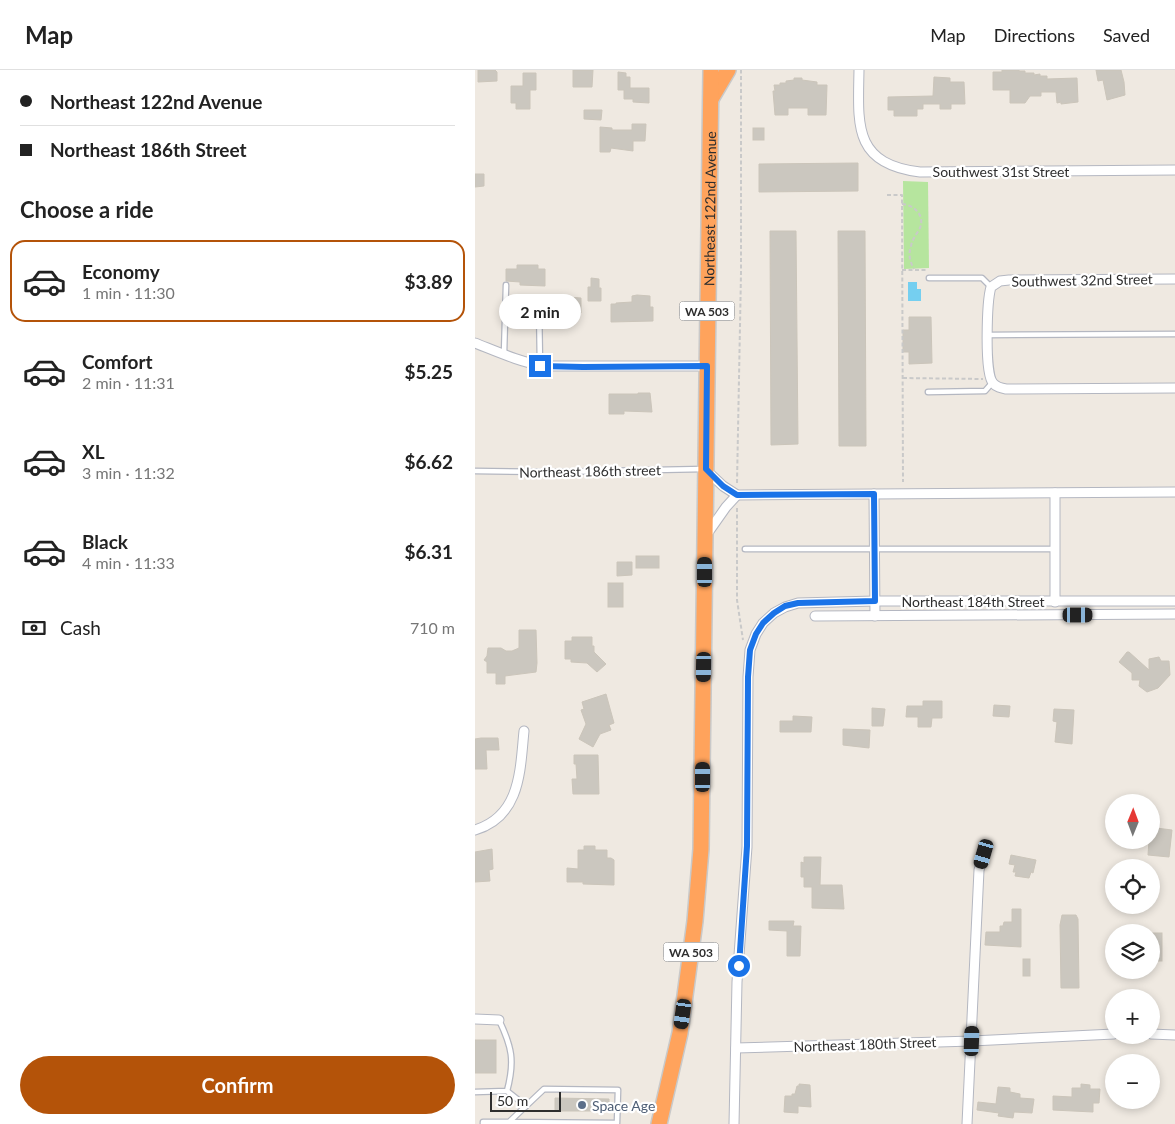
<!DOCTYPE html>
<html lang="en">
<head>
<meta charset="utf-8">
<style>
  body { margin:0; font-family:Lato,sans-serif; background:#f6f6f6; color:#222; height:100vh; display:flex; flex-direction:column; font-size:19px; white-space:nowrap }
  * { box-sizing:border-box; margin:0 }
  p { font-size:16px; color:#767676 }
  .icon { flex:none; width:28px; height:28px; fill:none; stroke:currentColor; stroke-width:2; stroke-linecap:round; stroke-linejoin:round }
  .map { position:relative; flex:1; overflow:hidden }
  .drawer { display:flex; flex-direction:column; background:#fff; width:475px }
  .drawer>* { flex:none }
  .hud { display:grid; align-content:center; height:110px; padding:0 20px; background:#fff }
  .needle { width:32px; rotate:1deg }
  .controls { position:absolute; left:630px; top:724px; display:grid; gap:10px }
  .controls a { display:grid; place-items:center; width:55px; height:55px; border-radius:50%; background:#fff; box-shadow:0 2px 8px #0003; font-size:25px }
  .scale { position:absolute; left:15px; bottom:12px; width:71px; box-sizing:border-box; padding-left:5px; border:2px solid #2e2e2e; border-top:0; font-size:14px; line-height:18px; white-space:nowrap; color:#2e2e2e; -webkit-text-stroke:4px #fff; paint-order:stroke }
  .end { position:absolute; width:22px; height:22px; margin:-11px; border:6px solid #1a73e8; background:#fff; box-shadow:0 0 0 2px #fff }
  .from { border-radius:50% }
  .bubble { position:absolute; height:35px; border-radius:18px; background:#fff; box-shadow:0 2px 8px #0003; font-size:16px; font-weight:700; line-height:35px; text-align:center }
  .car { position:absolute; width:15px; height:30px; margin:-15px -8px; border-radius:6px; box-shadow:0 0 4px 1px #0007; background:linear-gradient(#222 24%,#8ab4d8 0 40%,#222 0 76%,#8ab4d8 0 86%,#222 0) }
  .hud b { display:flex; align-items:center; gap:18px; height:48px; font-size:19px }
  .hud b+b { border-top:1px solid #e0e0e0 }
  .hud i { width:12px; height:12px; background:#222 }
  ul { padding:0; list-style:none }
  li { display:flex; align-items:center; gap:15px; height:82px; margin:0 10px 8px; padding:0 10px; border:2px solid transparent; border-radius:15px }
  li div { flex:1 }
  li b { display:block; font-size:19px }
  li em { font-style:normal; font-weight:700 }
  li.active { border-color:#b45309 }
  li>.icon { width:45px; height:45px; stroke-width:1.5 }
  h2 { padding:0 20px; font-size:22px; line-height:60px }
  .pay { display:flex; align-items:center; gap:12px; height:55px; padding:0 20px; font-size:19px }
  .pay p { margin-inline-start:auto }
  .button { display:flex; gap:10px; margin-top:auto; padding:10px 20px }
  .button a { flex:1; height:58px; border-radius:30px; background:#b45309; color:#fff; font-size:20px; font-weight:700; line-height:58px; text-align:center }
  header { display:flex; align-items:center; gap:30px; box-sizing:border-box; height:70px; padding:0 25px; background:#fff; border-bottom:1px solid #e0e0e0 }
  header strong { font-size:24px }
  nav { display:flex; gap:28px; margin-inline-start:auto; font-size:18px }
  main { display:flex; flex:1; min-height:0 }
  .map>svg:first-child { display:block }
  .green { fill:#b6e59e }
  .water { fill:#75cff0 }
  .building { fill:#cbc7bf; stroke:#cbc5ba }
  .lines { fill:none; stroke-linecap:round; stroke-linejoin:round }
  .lane-casing { stroke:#b4b7c1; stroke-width:7 }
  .street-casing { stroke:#b4b7c1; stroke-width:11 }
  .highway-casing { stroke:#c9c9c9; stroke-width:18 }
  .path { stroke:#c9c9c9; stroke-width:2; stroke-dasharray:4 2.5; stroke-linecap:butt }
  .lane { stroke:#fff; stroke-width:4.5 }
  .street { stroke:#fff; stroke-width:9 }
  .highway { stroke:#ffa35c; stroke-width:15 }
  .route { stroke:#1a73e8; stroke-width:6 }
  .service-dot { fill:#5c6f8a; stroke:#fff; stroke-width:2 }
  .labels { text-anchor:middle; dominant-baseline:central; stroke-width:4.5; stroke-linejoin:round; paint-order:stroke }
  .shield { fill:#fff; stroke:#6d6d6d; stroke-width:1 }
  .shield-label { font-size:12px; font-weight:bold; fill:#2e2e2e }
  .street-label { font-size:14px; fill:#2e2e2e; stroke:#fff }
  .service-label { font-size:14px; fill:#4e5e75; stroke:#fff; text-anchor:start }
</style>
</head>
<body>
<header>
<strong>Map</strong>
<nav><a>Map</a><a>Directions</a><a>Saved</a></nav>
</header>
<main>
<section class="drawer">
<div class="hud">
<b><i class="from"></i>Northeast 122nd Avenue</b>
<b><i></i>Northeast 186th Street</b>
</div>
<h2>Choose a ride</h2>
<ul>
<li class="active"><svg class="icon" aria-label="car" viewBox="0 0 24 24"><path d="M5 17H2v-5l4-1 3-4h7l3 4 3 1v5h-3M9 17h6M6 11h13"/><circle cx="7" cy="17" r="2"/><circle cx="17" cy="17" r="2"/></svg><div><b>Economy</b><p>1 min · 11:30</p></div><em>$3.89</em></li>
<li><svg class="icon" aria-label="car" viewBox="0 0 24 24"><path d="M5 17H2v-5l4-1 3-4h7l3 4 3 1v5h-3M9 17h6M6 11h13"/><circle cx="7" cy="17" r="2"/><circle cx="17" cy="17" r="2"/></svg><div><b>Comfort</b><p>2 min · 11:31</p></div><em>$5.25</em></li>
<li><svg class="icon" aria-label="car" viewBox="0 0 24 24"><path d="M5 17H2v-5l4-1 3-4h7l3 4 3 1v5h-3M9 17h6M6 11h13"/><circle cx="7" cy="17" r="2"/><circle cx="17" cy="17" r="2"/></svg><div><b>XL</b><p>3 min · 11:32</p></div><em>$6.62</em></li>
<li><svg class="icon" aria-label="car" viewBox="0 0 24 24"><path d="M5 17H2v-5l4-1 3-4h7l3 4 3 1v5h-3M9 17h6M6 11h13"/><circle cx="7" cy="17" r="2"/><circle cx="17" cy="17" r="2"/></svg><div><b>Black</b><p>4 min · 11:33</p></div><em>$6.31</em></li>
</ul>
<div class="pay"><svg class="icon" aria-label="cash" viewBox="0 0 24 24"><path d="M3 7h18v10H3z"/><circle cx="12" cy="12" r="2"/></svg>Cash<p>710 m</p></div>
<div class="button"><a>Confirm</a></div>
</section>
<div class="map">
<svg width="700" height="1054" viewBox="0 0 700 1054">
  <rect width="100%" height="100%" fill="#efe9e1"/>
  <path class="green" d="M428 111 453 112 454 198 429 199Z"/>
  <path class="water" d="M433 212H442V219H446V231H433Z"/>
  <g class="building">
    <path d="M3 0H20L22 2V11L3 12Z"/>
    <path d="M98 0H118L117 17H98Z"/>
    <path d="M527 0H544V1H550V3H559V5L565 4V6H572V9L602 8 603 32 586 34V32L582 33 581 22H566V26H555L550 33H535V20H518V2H527Z"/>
    <path d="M621 0H646L649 12 650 25 632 30 628 10 623 11Z"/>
    <path d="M143 2 151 3V7H155V18H174V33L158 32V29H149V20H143Z"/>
    <path d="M48 3H61V20H55V39H41V33H36V16H48Z"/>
    <path d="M459 7 475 8V12H489L490 34H476V39H465V34H448V39H442V46H419V40H413V27L458 26Z"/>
    <path d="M319 8H327V10L342 12V15H352L351 45H333V38H313V45H300L298 21H300L299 15H305V13H311V11L319 10Z"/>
    <path d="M109 40H127L126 50 109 49Z"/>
    <path d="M157 54H171L170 71H158V81L136 78 135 82H125V57L137 58V60H157Z"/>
    <rect x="278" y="58" width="11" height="12"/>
    <path d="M383 93V121L284 122V94Z"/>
    <path d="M0 104H9V116L0 117Z"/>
    <path d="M295 161H321L323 374 296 375Z"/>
    <path d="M363 161H390L391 376H364Z"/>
    <path d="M42 195H63V199H70V216L45 215V212L31 211V199H42Z"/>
    <path d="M116 208 124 209V218H126V231H113V217H116Z"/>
    <path d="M162 225 175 226V237H178V251L136 252V234H141V233L157 232V226Z"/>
    <path d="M92 227 106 228V243H92Z"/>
    <path d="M434 247H456L457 293 434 294V282H428V260H434Z"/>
    <path d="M163 323H175L177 342 149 341V344H134V324H163Z"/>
    <rect x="161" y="486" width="23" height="12"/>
    <path d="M142 492H157V505L142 506Z"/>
    <rect x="133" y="513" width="15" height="24"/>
    <path d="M44 560H61L62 593 61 602 30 606V614H21V603H12V592L9 590 12 586 13 578H26L31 581H37L44 578Z"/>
    <path d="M97 567H117V576H119V582L131 594 122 602 112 593 96 592V589H90V571H97Z"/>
    <path d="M652 582H654L674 600V589L684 587 686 591H694L695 605 683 618 672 622 664 616 665 610H657V603L644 592Z"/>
    <path d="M131 624 139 653 134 655 136 660 125 664 118 677 104 669 111 654 106 640 109 639 107 632Z"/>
    <path d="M448 631H467V648H457L456 657H443V647H431L432 636H448Z"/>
    <path d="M519 635 535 636 534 647 518 646Z"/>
    <path d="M397 638 410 639 408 656H397Z"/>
    <path d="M579 639 599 640 597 674 580 672 582 652 578 651Z"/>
    <path d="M318 646 337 647 336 662H305V651H318Z"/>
    <path d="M368 659 395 660 394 678 368 675Z"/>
    <path d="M6 668H23L24 680H11L12 699H0V669Z"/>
    <path d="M99 685H123L124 724H98L97 709H102L101 694H99Z"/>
    <path d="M681 758 697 760 694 787 673 785 674 770H676V765H681Z"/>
    <path d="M109 776H120V780H132V788H136L139 790V815L108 814V812H92V798L103 799V780H109Z"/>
    <path d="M17 779 18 799 14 800 15 811 0 812V782Z"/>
    <path d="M536 785 561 790 558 803 556 802 554 808 540 806 541 802H538L540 795 534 794Z"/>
    <path d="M329 787H346L345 815H367L369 839 337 838V817H329V807H326V792L329 793Z"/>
    <path d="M537 839H546V877L510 875 511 862H525V856H528L529 852H537Z"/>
    <path d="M587 845H601L603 849 604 918H586L585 855Z"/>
    <path d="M294 851H319L318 856H326L325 886H312V861L294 860Z"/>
    <rect x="676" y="863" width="11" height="28"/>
    <rect x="548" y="889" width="7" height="17"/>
    <rect x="0" y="970" width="21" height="33"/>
    <path d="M324 1014 335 1015 336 1037 323 1036V1043L309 1042 310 1026H317V1024H320L322 1016H324Z"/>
    <path d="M606 1014 615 1015V1019H625L624 1033H618V1042L578 1040V1026L597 1027V1018H606Z"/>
    <path d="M523 1017 535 1018V1022L545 1024V1028L559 1029 557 1043 539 1042 538 1048 523 1046 524 1043 502 1040 503 1032 521 1034Z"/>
    <path d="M80 1028 134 1029V1041H80Z"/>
  </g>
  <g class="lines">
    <defs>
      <g id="lane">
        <path d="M454 208H507L516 217"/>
        <path d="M31 231H60L64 234 65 296"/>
        <path d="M513 265 700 264"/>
        <path d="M29 284 31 215"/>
        <path d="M453 322 510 321 517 313"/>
        <path d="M0 401 78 402 229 399"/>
        <path d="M270 479H580"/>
        <path d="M32 1021 51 1036"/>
        <path d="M0 1022 32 1021C40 991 37 977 24 950"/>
        <path d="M8 1054V1052H34L69 1019 143 1020 142 1053 34 1052"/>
      </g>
      <g id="street">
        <path d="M384 0C383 55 378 94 445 102L700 100"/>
        <path d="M700 209 534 210 525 211 516 217C512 230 509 303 518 313 521 317 526 318 531 319L700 318"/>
        <path d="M0 273C23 282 45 292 69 296H232"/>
        <path d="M231 400 248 416 262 425 700 422"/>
        <path d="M399 424 400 546"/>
        <path d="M232 464 251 437 262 425"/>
        <path d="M580 532V423"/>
        <path d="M340 546 700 544"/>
        <path d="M0 760C46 746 45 700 49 661"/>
        <path d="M0 949 24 950"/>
        <path d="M676 964 700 965"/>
        <path d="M261 978 497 971 639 964"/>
        <path d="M259 1054 262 912 272 777 273 607 275 580 281 564 288 553 299 543 310 537 323 533 400 531H700"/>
        <path d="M492 1054 504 800 509 784"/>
      </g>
      <g id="highway">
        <path d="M236 29 253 0"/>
        <path id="s1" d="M184 1054 205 963 220 851 226 779 236 0"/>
      </g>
    </defs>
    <use href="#lane" class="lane-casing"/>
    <use href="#street" class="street-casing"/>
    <use href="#highway" class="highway-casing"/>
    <g class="path">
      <path d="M412 125H427L428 412"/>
      <path d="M427 134C439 135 450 145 445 158 442 164 437 169 436 176 433 184 435 192 439 199"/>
      <path d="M427 200H451V201"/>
      <path d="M428 308 508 309"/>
      <path d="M262 413 266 203V0"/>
      <path d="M262 438V530L268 570"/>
    </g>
    <use href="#lane" class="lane"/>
    <use href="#street" class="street"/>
    <use href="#highway" class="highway"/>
  </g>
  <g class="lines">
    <path class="route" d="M65 296 108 297 232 296 231 399 248 416 262 425 399 424 400 531 323 533 310 536 299 543 288 553 281 564 275 580 273 607 272 776 264 896"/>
  </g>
  <circle class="service-dot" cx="107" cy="1035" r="5"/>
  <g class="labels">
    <g class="shield">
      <rect x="204.5" y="231.5" width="55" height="19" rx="4"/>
      <rect x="188.5" y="872.5" width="55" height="19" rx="4"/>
    </g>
    <g class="shield-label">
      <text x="232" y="241">WA 503</text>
      <text x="216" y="882">WA 503</text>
    </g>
    <g class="street-label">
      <text x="526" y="101">Southwest 31st Street</text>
      <text stroke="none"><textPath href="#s1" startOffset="919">Northeast 122nd Avenue</textPath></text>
      <text transform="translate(607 210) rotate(-1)">Southwest 32nd Street</text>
      <text transform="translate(115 401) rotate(-1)">Northeast 186th street</text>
      <text x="498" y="531">Northeast 184th Street</text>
      <text transform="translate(390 974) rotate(-2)">Northeast 180th Street</text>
    </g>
    <g class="service-label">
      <text x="117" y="1035">Space Age</text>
    </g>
  </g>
</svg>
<div class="controls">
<a><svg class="needle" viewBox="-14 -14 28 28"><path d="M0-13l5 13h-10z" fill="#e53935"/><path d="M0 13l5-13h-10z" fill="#767676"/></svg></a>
<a><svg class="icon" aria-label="locate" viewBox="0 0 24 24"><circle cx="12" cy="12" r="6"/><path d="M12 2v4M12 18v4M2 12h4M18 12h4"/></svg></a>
<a><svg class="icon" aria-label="layers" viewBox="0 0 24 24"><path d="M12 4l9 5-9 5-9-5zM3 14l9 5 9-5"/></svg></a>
<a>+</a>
<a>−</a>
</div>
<div class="scale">50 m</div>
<i class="end from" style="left:264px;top:896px"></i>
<i class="end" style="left:65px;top:296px"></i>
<div class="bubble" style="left:24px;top:224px;width:82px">2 min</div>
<i class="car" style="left:230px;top:502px;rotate:0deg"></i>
<i class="car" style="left:603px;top:545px;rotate:90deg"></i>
<i class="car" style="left:229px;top:597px;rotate:181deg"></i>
<i class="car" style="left:228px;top:707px;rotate:0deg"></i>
<i class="car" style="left:509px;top:784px;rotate:196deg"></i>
<i class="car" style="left:208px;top:944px;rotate:188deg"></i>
<i class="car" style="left:497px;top:971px;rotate:2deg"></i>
</div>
</main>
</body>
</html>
